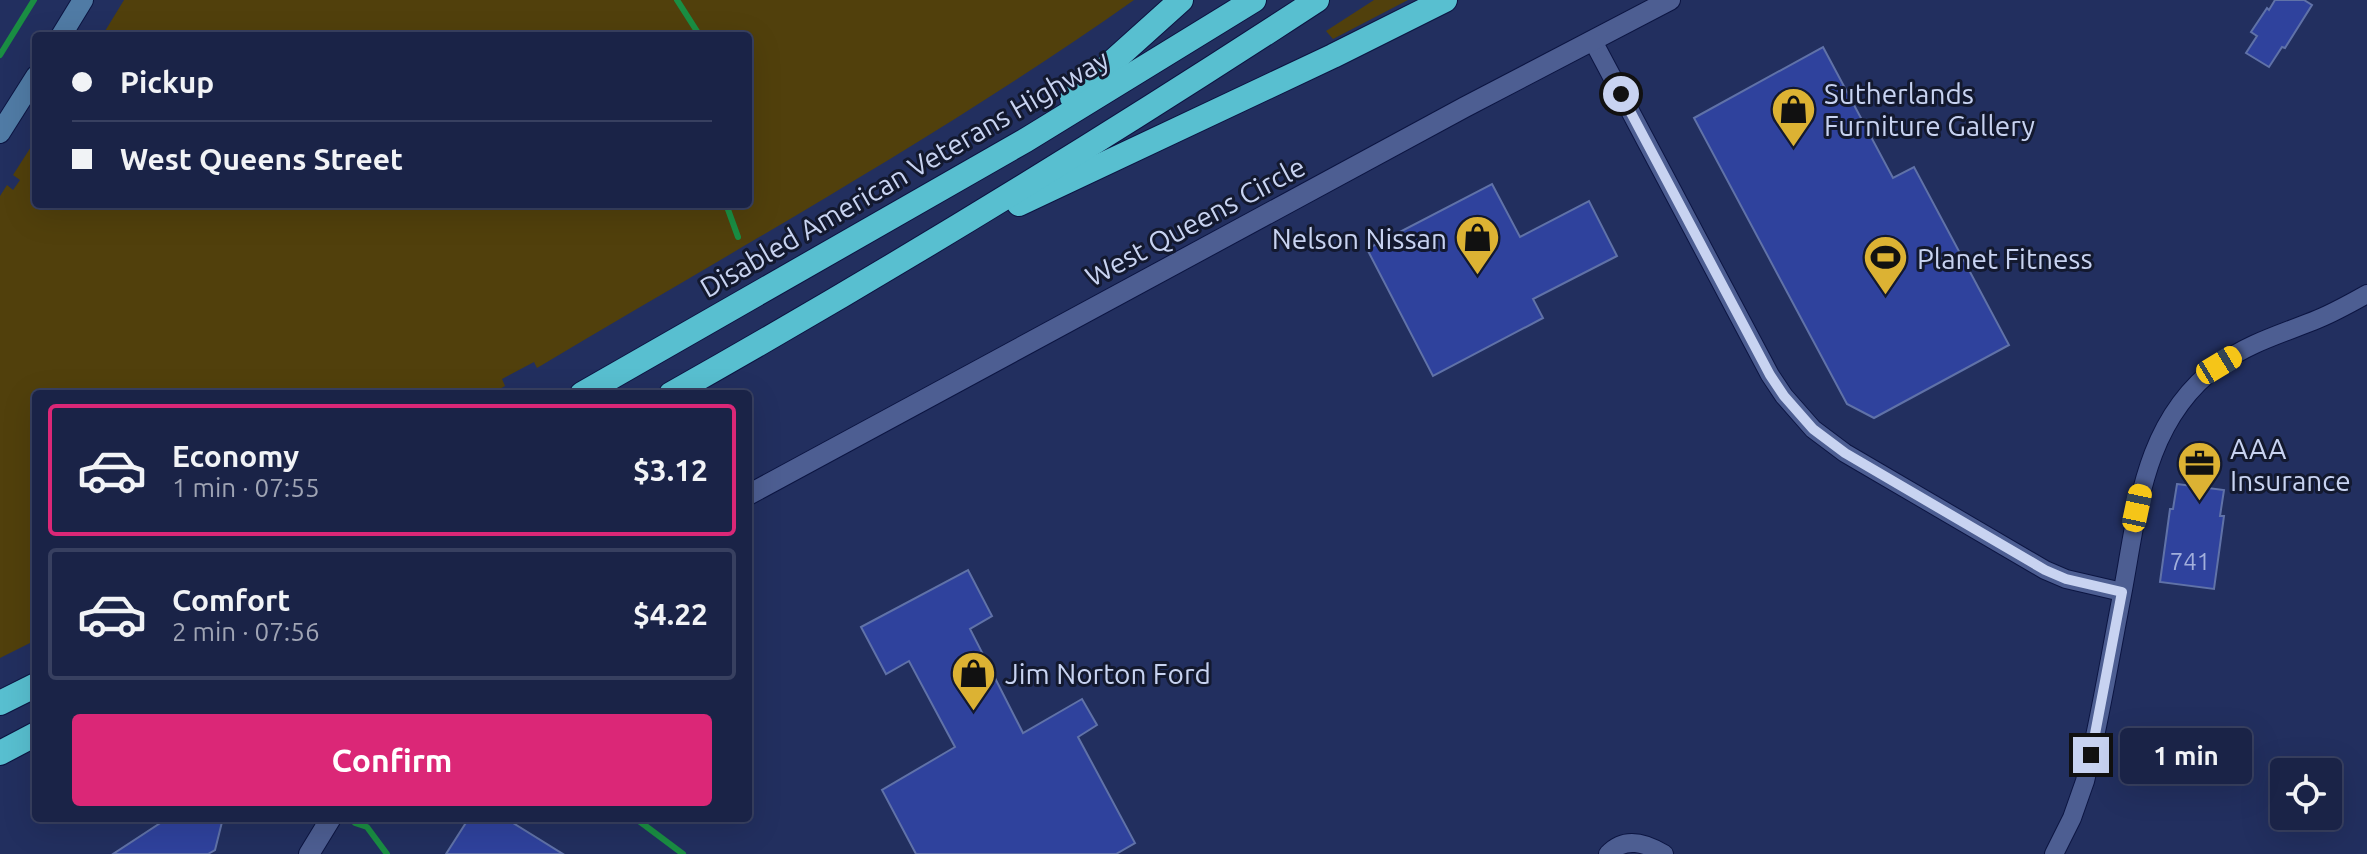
<!DOCTYPE html>
<html lang="en">
<head>
<meta charset="utf-8">
<style>
  body { margin:0; font-family:Ubuntu,sans-serif; background:#232b4e; color:#f1f3f6; height:100vh; display:flex; flex-direction:column; font-size:30px; white-space:nowrap }
  * { box-sizing:border-box; margin:0 }
  p { font-size:26px; color:#9fa4b4 }
  .icon { flex:none; width:44px; height:44px; fill:none; stroke:currentColor; stroke-width:2; stroke-linecap:round; stroke-linejoin:round }
  .map { position:relative; flex:1; overflow:hidden }
  .drawer { position:absolute; left:32px; top:390px; width:720px; height:432px; display:flex; flex-direction:column; background:#1a2347; border-radius:8px; box-shadow:0 8px 32px #0002,0 0 0 2px #384060 }
  .drawer>* { flex:none }
  .banner { position:absolute; left:32px; top:32px; width:720px; height:176px; border-radius:8px; box-shadow:0 8px 32px #0002,0 0 0 2px #384060; display:grid; align-content:center; height:176px; padding:0 40px; background:#1a2347 }
  .fabs { position:absolute; left:2270px; top:758px; display:grid; gap:16px }
  .fabs a { display:grid; place-items:center; width:72px; height:72px; border-radius:8px; background:#1a2347; box-shadow:0 8px 32px #0002,0 0 0 2px #384060; font-size:40px }
  .end { position:absolute; width:36px; height:36px; margin:-18px; border:10px solid #c8d3f1; background:#111; box-shadow:0 0 0 4px #111 }
  .from { border-radius:50% }
  .bubble { position:absolute; height:56px; border-radius:8px; background:#1a2347; box-shadow:0 8px 32px #0002,0 0 0 2px #384060; font-size:26px; font-weight:700; line-height:56px; text-align:center }
  .car { position:absolute; width:24px; height:48px; margin:-24px -12px; border-radius:10px; box-shadow:0 0 6px 2px #0007; background:linear-gradient(#f5c518 24%,#345 0 40%,#f5c518 0 76%,#345 0 86%,#f5c518 0) }
  .banner b { display:flex; align-items:center; gap:28px; height:76px; font-size:30px }
  .banner b+b { border-top:2px solid #384060 }
  .banner i { width:20px; height:20px; background:#f1f3f6 }
  ul { padding:14px 0 0; list-style:none }
  li { display:flex; align-items:center; gap:24px; height:132px; margin:0 16px 12px; padding:0 24px; border:4px solid #384060; border-radius:8px }
  li div { flex:1 }
  li b { display:block; font-size:30px }
  li em { font-style:normal; font-weight:700 }
  li.selected { border-color:#db2777 }
  li>.icon { width:72px; height:72px; stroke-width:1.5 }
  .action { display:flex; gap:16px; margin-top:auto; padding:16px 40px }
  .action a { flex:1; height:92px; border-radius:8px; background:#db2777; color:#fff; font-size:32px; font-weight:700; line-height:92px; text-align:center }
  .map>svg:first-child { display:block }
  .green { fill:#51400c }
  .lines { fill:none; stroke-linecap:round; stroke-linejoin:round }
  .stream { stroke:#1a8e43; stroke-width:6 }
  .building { fill:#2f429d; stroke:#6072a8; stroke-width:2 }
  .minor-casing { stroke:#0c1542; stroke-width:20 }
  .tertiary-casing { stroke:#0c1542; stroke-width:22 }
  .secondary-casing { stroke:#0c1542; stroke-width:22 }
  .motorway-casing { stroke:#0c1542; stroke-width:26 }
  .minor { stroke:#4d5e92; stroke-width:18 }
  .tertiary { stroke:#4d5e92; stroke-width:20 }
  .secondary { stroke:#507ba5; stroke-width:20 }
  .motorway { stroke:#58bfd0; stroke-width:24 }
  .route { stroke:#c8d3f1; stroke-width:10 }
  .labels { text-anchor:middle; dominant-baseline:central; stroke-width:6; stroke-linejoin:round; paint-order:stroke }
  .number-label { font-size:24px; fill:#a2afdc }
  .poi-label { font-size:28px; fill:#c8d3f1; stroke:#13192f; text-anchor:start }
  .street-label { font-size:28px; fill:#c8d3f1; stroke:#13192f }
</style>
</head>
<body>
<div class="map">
<svg width="2367" height="854" viewBox="0 0 2367 854">
  <rect width="100%" height="100%" fill="#222f5f"/>
  <g class="green">
    <path d="M124 0H1134C943 135 738 248 537 368L534 362 502 379 505 386 491 394H36V640L0 658V196L7 185 13 190 20 180 13 175 36 139V204H748V36H102Z"/>
    <path d="M1374 0H1408L1333 39 1326 31Z"/>
  </g>
  <g class="lines">
    <g class="stream">
      <path d="M677 0 700 36"/>
      <path d="M0 55 34 0"/>
      <path d="M726 204 738 237"/>
      <path d="M635 818 683 854"/>
      <path d="M355 823 367 827 387 854"/>
    </g>
  </g>
  <g class="building">
    <path d="M2275 0H2304L2312 5 2285 48 2282 47 2269 67 2246 53 2257 36 2251 32 2267 8 2269 10Z"/>
    <path d="M1823 47 1893 178 1914 167 2009 345 1874 418 1847 404 1694 118Z"/>
    <path d="M1492 184 1520 237 1589 201 1617 256 1533 299 1543 318 1433 376 1367 249Z"/>
    <path d="M2177 484 2224 490 2220 516H2224L2214 589 2160 582 2170 509H2173Z"/>
    <path d="M968 570 992 616 970 629 1023 733 1082 699 1097 725 1078 737 1135 843 1116 854H916L882 790 955 747 909 661 886 674 861 627Z"/>
    <path d="M168 818H223L215 850 208 854H113Z"/>
    <path d="M469 818H505L563 854H446Z"/>
  </g>
  <g class="lines">
    <defs>
      <g id="minor">
        <path d="M1593 41 1770 375 1784 396 1813 429 1845 453 2045 570 2066 579 2122 592"/>
        <path d="M1608 854C1625 836 1646 843 1664 854"/>
        <path d="M2054 854 2072 818 2085 781C2100 720 2110 657 2122 595 2138 510 2143 421 2219 365 2248 343 2284 333 2318 319 2335 312 2351 303 2367 294"/>
      </g>
      <g id="tertiary">
        <path d="M748 495 1465 107 1670 0"/>
        <path d="M309 854 331 818"/>
      </g>
      <g id="secondary">
        <path d="M61 36 83 0"/>
        <path d="M0 133 36 76"/>
      </g>
      <g id="motorway">
        <path d="M1072 98 1181 0"/>
        <path d="M1019 204 1333 56 1445 0"/>
        <path d="M582 394 1026 140 1254 0"/>
        <path d="M671 394C891 270 1106 138 1317 0"/>
        <path d="M0 703 36 685"/>
        <path d="M0 753 36 734"/>
      </g>
    </defs>
    <use href="#minor" class="minor-casing"/>
    <use href="#tertiary" class="tertiary-casing"/>
    <use href="#secondary" class="secondary-casing"/>
    <use href="#motorway" class="motorway-casing"/>
    <use href="#minor" class="minor"/>
    <use href="#tertiary" class="tertiary"/>
    <use href="#secondary" class="secondary"/>
    <use href="#motorway" class="motorway"/>
  </g>
  <g class="lines">
    <path class="route" d="M1621 94 1770 375 1784 396 1813 429 1845 453 2045 570 2066 579 2122 592 2091 755"/>
  </g>
  <defs>
    <symbol id="shop-pin" viewBox="-11 -11 22 30"><path d="M0 17L-7.5 6A9.5 9.5 0 1 1 7.5 6Z" fill="#dcb233" stroke="#13192f"/><path d="M-5-2.5h2.3a2.7 3.5 0 0 1 5.4 0H5L5.5 6h-11ZM-1.5-2.5h3a1.5 2.3 0 0 0-3 0Z" fill="#111"/></symbol>
    <symbol id="stadium-pin" viewBox="-11 -11 22 30"><path d="M0 17L-7.5 6A9.5 9.5 0 1 1 7.5 6Z" fill="#dcb233" stroke="#13192f"/><path d="M0-5a6.5 5 0 1 0 0 10a6.5 5 0 1 0 0-10ZM-3.5-1.8h7v3.6h-7Z" fill="#111"/></symbol>
    <symbol id="office-pin" viewBox="-11 -11 22 30"><path d="M0 17L-7.5 6A9.5 9.5 0 1 1 7.5 6Z" fill="#dcb233" stroke="#13192f"/><path d="M-6-3h4V-5.5h4V-3h4V5H-6ZM-1-4.5V-3h2v-1.5ZM-6 0V1H6V0Z" fill="#111"/></symbol>
  </defs>
  <g fill-rule="evenodd">
    <use href="#shop-pin" x="1768" y="84" width="51" height="69"/>
    <use href="#shop-pin" x="1452" y="212" width="51" height="69"/>
    <use href="#stadium-pin" x="1860" y="232" width="51" height="69"/>
    <use href="#office-pin" x="2174" y="438" width="51" height="69"/>
    <use href="#shop-pin" x="948" y="648" width="51" height="69"/>
  </g>
  <g class="labels">
    <g class="number-label">
      <text x="2190" y="561">741</text>
    </g>
    <g class="poi-label">
      <text x="1824" y="93">Sutherlands<tspan x="1824" dy="32">Furniture Gallery</tspan></text>
      <text x="1447" y="238" text-anchor="end">Nelson Nissan</text>
      <text x="1917" y="258">Planet Fitness</text>
      <text x="2230" y="448">AAA<tspan x="2230" dy="32">Insurance</tspan></text>
      <text x="1005" y="673">Jim Norton Ford</text>
    </g>
    <g class="street-label">
      <text transform="translate(904 173) rotate(-30)">Disabled American Veterans Highway</text>
      <text transform="translate(1195 221) rotate(-28)">West Queens Circle</text>
    </g>
  </g>
</svg>
<div class="fabs">
<a><svg class="icon" aria-label="locate" viewBox="0 0 24 24"><circle cx="12" cy="12" r="6"/><path d="M12 2v4M12 18v4M2 12h4M18 12h4"/></svg></a>
</div>
<i class="end from" style="left:1621px;top:94px"></i>
<i class="end" style="left:2091px;top:755px"></i>
<div class="bubble" style="left:2120px;top:728px;width:132px">1 min</div>
<i class="car" style="left:2219px;top:365px;rotate:59deg"></i>
<i class="car" style="left:2137px;top:508px;rotate:12deg"></i>
<div class="banner">
<b><i class="from"></i>Pickup</b>
<b><i></i>West Queens Street</b>
</div>
<section class="drawer">
<ul>
<li class="selected"><svg class="icon" aria-label="car" viewBox="0 0 24 24"><path d="M5 17H2v-5l4-1 3-4h7l3 4 3 1v5h-3M9 17h6M6 11h13"/><circle cx="7" cy="17" r="2"/><circle cx="17" cy="17" r="2"/></svg><div><b>Economy</b><p>1 min · 07:55</p></div><em>$3.12</em></li>
<li><svg class="icon" aria-label="car" viewBox="0 0 24 24"><path d="M5 17H2v-5l4-1 3-4h7l3 4 3 1v5h-3M9 17h6M6 11h13"/><circle cx="7" cy="17" r="2"/><circle cx="17" cy="17" r="2"/></svg><div><b>Comfort</b><p>2 min · 07:56</p></div><em>$4.22</em></li>
</ul>
<div class="action"><a>Confirm</a></div>
</section>
</div>
</body>
</html>
